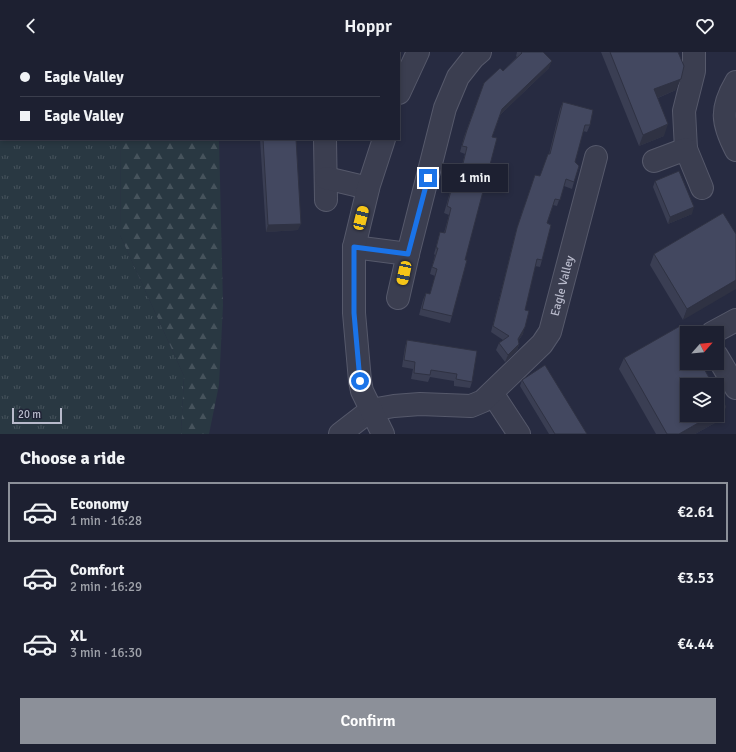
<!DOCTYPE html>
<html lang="en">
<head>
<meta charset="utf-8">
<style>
  body { margin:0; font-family:Signika,sans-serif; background:#2a2d3d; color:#f1f3f6; height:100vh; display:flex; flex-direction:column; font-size:15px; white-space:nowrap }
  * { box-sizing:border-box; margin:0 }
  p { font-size:13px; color:#a0a3ab }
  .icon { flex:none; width:22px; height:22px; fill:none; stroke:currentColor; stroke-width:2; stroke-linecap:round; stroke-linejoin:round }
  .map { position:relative; height:382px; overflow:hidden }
  .sheet { display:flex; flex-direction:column; background:#1d2031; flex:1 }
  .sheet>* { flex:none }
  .guide { position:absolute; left:0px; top:0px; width:400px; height:88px; box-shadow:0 2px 6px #0003,0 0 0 1px #3b3e4d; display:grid; align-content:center; height:88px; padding:0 20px; background:#1d2031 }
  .needle { width:26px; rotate:63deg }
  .fabs { position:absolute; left:680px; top:274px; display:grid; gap:8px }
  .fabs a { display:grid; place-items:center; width:44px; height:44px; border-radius:0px; background:#1d2031; box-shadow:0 2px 6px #0003,0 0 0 1px #3b3e4d; font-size:20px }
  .scale { position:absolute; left:12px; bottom:10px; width:50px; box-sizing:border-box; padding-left:4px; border:2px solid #b8bacb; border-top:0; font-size:11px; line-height:14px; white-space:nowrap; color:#b8bacb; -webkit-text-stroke:3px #202336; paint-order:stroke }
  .end { position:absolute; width:18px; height:18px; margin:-9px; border:5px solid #1a73e8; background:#fff; box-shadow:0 0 0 2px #fff }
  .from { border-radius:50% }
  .bubble { position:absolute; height:28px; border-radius:0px; background:#1d2031; box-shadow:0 2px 6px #0003,0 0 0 1px #3b3e4d; font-size:13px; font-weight:600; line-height:28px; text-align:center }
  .car { position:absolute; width:12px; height:24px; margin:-12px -6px; border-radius:5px; box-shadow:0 0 3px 1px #0007; background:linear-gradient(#f5c518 24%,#345 0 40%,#f5c518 0 76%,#345 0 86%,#f5c518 0) }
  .guide b { display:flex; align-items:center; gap:14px; height:38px; font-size:15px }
  .guide b+b { border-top:1px solid #3b3e4d }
  .guide i { width:10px; height:10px; background:#f1f3f6 }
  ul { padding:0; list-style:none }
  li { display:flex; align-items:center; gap:12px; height:60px; margin:0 8px 6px; padding:0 12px; border:2px solid transparent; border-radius:0px }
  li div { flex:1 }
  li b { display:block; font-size:15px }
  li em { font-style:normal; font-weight:600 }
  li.selected { border-color:#8c9099 }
  li>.icon { width:36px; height:36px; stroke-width:1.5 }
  h2 { padding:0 20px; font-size:18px; line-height:48px }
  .button { display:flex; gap:8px; margin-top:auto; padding:8px 20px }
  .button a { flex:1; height:46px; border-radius:0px; background:#8c9099; color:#fff; font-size:16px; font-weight:600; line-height:46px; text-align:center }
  header { display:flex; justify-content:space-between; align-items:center; height:52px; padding:0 20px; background:#1d2031; font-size:18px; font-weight:600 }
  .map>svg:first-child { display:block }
  .grass { fill:url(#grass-tufts) }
  .forest { fill:url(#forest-firs) }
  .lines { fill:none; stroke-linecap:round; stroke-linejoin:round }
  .minor-casing { stroke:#56596b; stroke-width:24 }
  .minor { stroke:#3b3e50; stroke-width:22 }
  .wall { fill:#3a3e53 }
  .shaded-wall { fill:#2f3243 }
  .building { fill:#434860; stroke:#2f3243 }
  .route { stroke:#1a73e8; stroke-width:5 }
  .labels { text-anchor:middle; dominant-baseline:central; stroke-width:3.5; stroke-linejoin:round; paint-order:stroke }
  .street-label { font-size:12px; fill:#b8bacb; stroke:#202336 }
</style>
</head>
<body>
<header><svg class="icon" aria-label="back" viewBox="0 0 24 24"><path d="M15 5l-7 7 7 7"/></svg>Hoppr<svg class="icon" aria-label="heart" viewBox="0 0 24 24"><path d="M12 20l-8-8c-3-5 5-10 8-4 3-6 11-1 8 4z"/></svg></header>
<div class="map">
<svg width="736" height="382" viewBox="0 0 736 382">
  <defs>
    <pattern id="grass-tufts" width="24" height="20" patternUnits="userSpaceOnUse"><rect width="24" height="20" fill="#293842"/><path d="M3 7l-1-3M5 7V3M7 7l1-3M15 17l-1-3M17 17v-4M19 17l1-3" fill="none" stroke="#46535c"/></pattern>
    <pattern id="forest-firs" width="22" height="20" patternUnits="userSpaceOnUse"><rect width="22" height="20" fill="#293842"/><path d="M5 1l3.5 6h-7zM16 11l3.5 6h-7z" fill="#46535c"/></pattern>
  </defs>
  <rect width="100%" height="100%" fill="#272b41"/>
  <path class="grass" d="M0 39 1 87H121L120 183 184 324 181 382H0Z"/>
  <g class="forest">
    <path d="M19 0H215V1H12Z"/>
    <path d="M121 87H219L223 253 219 333 209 382H181L184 324 120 183Z"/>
  </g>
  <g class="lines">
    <defs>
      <g id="minor">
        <path d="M736 30C720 57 722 71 736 98"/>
        <path d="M399 41 418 0"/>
        <path d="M325 87 326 148"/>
        <path d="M686 97 684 59 694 19V0"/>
        <path d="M654 109 686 97 702 136"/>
        <path d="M326 126 368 136"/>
        <path d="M354 195 408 202"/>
        <path d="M398 246 408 202 445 56 458 25 473 6 480 0"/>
        <path d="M712 281 736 268"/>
        <path d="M717 304 736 336"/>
        <path d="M492 341 519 382"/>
        <path id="s1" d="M340 382 371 358 394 354 420 352 471 354 483 349 542 292 550 280 596 105"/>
        <path d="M383 382 362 339 360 329 354 261V195L369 133 384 87"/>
      </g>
    </defs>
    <use href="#minor" class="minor-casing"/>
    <use href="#minor" class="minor"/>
  </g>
  <g class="wall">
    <path d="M517 0H543L549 16 500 63 492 85 465 208 452 264 450 271 419 263 423 248 426 241 430 242 435 224 430 222 435 203 434 202 440 180 444 181 449 163 444 161 456 119 460 120 465 102 460 100 464 85 484 31 503 19 517 5 516 4Z"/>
    <path d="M601 0H678L676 38 658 46 664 84 639 94Z"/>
    <path d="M563 50 590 73 587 80 583 79 575 110 574 130 572 137 564 134 557 154 553 153 547 171 542 208 540 215 535 214 528 245 525 258 523 282 518 289 519 292 517 299 505 310 496 298 499 291 503 288 491 280 515 183 523 157 540 124 549 102 560 57Z"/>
    <path d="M260 87H296L298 178 266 180Z"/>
    <path d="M655 129 692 162 668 172 653 135Z"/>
    <path d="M723 161 683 268 650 213 654 202Z"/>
    <path d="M407 288 472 330 470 336 454 334V329L430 325 428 330 411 327 413 317 402 315 405 295Z"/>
    <path d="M624 306 722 367 695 382H656L619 317Z"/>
    <path d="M522 328 587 382H549L520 334Z"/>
  </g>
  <g class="shaded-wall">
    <path d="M552 9 549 16 499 64 502 57Z"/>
    <path d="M681 27 676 38 650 49 654 37Z"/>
    <path d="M668 72 664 84 639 94 643 83Z"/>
    <path d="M694 155 692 162 668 172 670 165Z"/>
    <path d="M301 172 298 178 266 180 268 173Z"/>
    <path d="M736 228V237L683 268 687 257Z"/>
    <path d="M525 275 523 282 515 293 518 287Z"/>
    <path d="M519 292 517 299 505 310 508 303Z"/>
    <path d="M726 355 722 367 695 382H679L712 363H717V360Z"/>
  </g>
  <g class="building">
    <path d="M521 0H543L552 9 502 57 492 85 497 86 465 208H467L452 264 422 257 426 241 430 242 437 217 432 215 438 196H436L440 180 445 181 451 156 447 154 456 119 461 120 467 95 462 94 467 78 484 31 500 16 503 19 522 1Z"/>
    <path d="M610 0H678L684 14 681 27 654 37 668 72 643 83Z"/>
    <path d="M563 50 593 58 590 73H585L575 110 579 114 574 130 566 127 560 148 555 147 547 171 551 173 542 208 537 207 525 258 529 259 525 275 518 287 519 292 508 303 499 291 509 284 493 274 517 176 535 123 540 124 548 102H550Z"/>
    <path d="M263 87H296L301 172 268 173Z"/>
    <path d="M679 119 694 155 670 165 655 129Z"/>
    <path d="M723 161 736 182V228L687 257 654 202Z"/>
    <path d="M680 274 687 287V311H701L713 333H687V363H712L679 382H667L624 306Z"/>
    <path d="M407 288 477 299 472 330 456 327 457 322 431 318 430 323 414 321 415 310 404 308Z"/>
    <path d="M545 313 587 382H555L522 328Z"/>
    <path d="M717 340 726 355 717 360Z"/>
  </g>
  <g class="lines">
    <path class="route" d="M360 329 354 261V195L408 202 428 126"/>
  </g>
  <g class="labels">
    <g class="street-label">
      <text stroke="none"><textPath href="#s1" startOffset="297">Eagle Valley</textPath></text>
    </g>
  </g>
</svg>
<div class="fabs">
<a><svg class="needle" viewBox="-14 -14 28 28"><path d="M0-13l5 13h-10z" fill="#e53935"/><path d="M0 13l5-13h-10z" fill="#a0a3ab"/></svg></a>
<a><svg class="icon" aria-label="layers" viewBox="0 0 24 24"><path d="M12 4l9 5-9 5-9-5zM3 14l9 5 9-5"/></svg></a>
</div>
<div class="scale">20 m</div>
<i class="end from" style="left:360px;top:329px"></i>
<i class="end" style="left:428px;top:126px"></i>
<div class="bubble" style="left:442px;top:112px;width:66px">1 min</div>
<i class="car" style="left:361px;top:166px;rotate:14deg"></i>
<i class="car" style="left:404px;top:221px;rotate:192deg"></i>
<div class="guide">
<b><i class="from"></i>Eagle Valley</b>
<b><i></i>Eagle Valley</b>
</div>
</div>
<section class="sheet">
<h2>Choose a ride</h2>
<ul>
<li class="selected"><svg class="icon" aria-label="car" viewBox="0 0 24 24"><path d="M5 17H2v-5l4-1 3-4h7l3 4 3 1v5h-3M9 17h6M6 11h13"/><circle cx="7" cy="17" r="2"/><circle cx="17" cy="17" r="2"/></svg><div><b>Economy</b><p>1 min · 16:28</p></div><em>€2.61</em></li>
<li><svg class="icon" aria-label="car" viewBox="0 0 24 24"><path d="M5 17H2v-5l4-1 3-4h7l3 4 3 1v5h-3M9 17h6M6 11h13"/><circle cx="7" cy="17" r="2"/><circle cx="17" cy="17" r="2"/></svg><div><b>Comfort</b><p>2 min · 16:29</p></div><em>€3.53</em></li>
<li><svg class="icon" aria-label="car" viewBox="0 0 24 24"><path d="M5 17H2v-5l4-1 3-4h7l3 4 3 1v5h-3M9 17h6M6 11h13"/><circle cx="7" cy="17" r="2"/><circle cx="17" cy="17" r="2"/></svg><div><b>XL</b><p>3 min · 16:30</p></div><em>€4.44</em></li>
</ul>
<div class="button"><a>Confirm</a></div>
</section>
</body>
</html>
